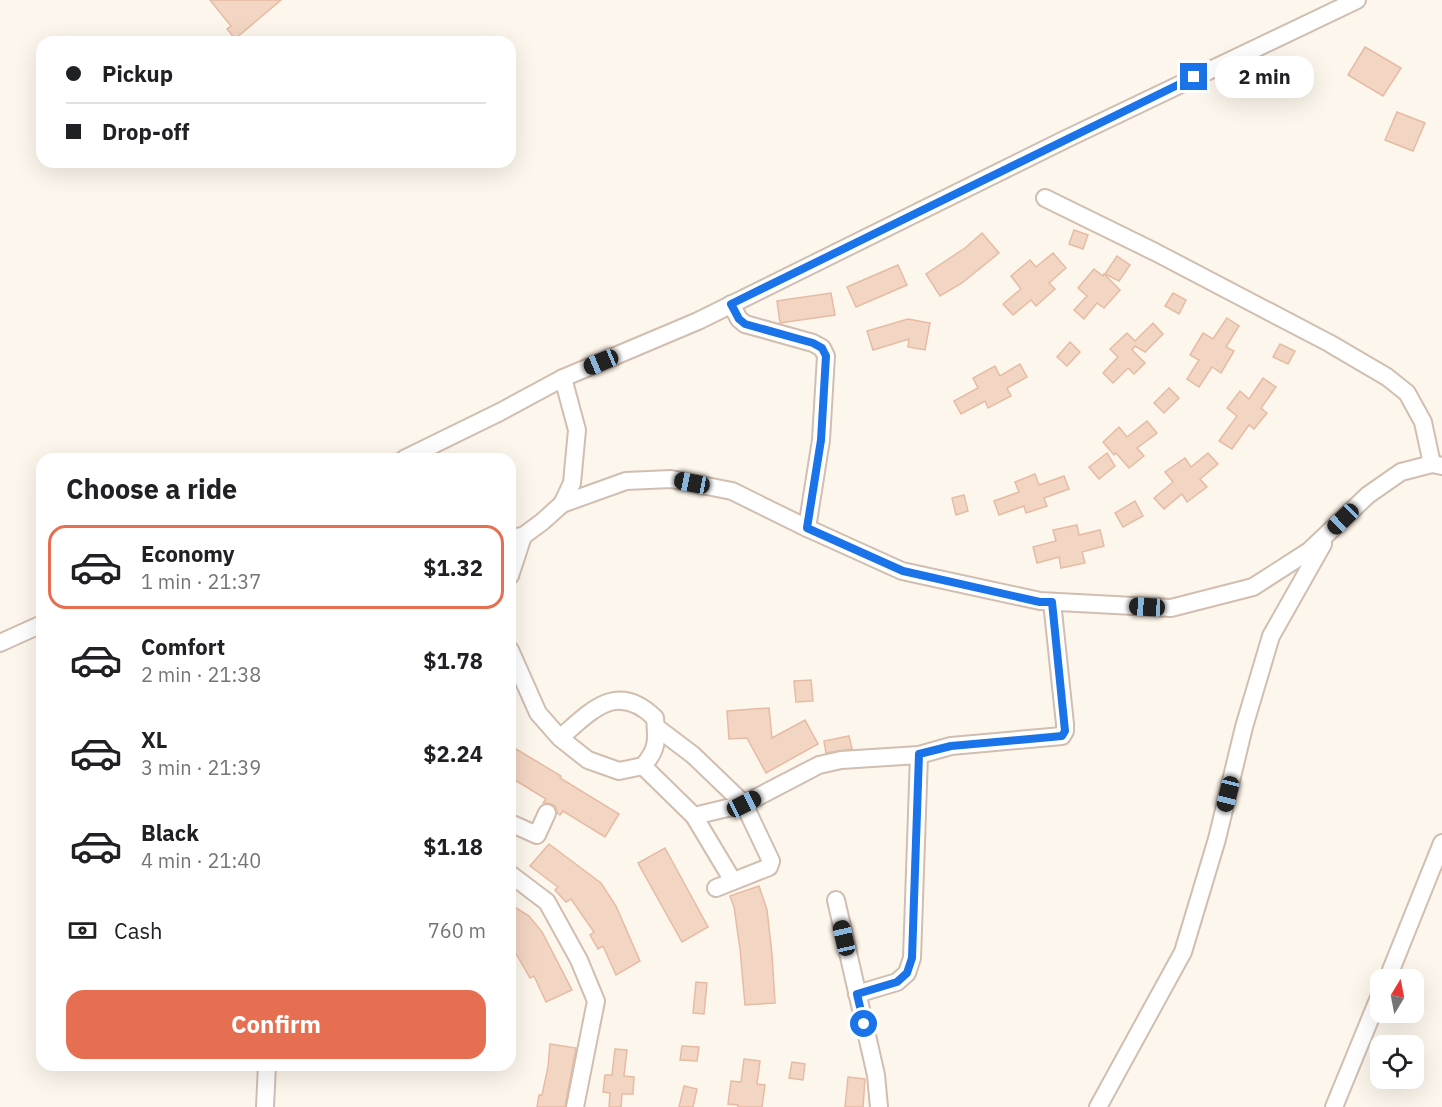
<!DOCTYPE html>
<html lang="en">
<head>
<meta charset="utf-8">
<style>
  body { margin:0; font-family:"IBM Plex Sans",sans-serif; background:#f2f2f2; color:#202124; height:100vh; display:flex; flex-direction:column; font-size:22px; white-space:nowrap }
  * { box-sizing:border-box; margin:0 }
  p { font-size:20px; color:#757577 }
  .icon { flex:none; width:33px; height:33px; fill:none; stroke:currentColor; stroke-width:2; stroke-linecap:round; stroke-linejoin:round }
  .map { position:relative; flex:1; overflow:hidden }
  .details { position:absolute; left:36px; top:453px; width:480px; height:618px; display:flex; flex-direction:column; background:#fff; border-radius:18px; box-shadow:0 6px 24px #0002 }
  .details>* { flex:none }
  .banner { position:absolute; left:36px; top:36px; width:480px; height:132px; border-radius:18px; box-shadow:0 6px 24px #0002; display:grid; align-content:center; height:132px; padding:0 30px; background:#fff }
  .needle { width:39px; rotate:10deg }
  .tools { position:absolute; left:1370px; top:969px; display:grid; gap:12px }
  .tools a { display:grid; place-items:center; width:54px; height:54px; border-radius:12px; background:#fff; box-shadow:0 6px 24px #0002; font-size:30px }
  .end { position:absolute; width:27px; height:27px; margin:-14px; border:8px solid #1a73e8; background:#fff; box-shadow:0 0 0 3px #fff }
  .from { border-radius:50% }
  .bubble { position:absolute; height:42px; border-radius:18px; background:#fff; box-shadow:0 6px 24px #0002; font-size:20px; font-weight:800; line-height:42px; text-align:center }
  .car { position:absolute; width:18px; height:36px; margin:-18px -9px; border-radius:8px; box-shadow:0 0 4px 2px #0007; background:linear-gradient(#222 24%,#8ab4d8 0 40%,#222 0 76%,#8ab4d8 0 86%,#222 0) }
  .banner b { display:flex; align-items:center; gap:21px; height:57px; font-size:22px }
  .banner b+b { border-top:2px solid #e0e0e0 }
  .banner i { width:15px; height:15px; background:#202124 }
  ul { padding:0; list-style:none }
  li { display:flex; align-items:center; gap:18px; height:84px; margin:0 12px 9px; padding:0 18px; border:3px solid transparent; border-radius:18px }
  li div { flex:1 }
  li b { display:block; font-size:22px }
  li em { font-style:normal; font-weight:800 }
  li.on { border-color:#e76f51 }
  li>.icon { width:54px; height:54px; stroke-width:1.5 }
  h2 { padding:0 30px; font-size:27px; line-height:72px }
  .pay { display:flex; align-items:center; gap:15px; height:66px; padding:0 30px; font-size:22px }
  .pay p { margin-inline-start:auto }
  .primary-button { display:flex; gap:12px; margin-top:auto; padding:12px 30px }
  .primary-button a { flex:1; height:69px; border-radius:18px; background:#e76f51; color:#fff; font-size:24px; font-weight:800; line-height:69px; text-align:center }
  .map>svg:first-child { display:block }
  .building { fill:#f3d5c3; stroke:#e6bba3; stroke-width:1.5 }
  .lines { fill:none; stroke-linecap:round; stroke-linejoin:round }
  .minor-casing { stroke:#d1beb0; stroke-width:20 }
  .minor { stroke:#fff; stroke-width:16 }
  .route { stroke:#1a73e8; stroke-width:8 }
</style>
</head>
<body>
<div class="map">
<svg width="1442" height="1107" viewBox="0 0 1442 1107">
  <rect width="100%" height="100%" fill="#fdf6ec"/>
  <g class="building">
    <path d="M210 0H281L235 39 227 29 231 26Z"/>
    <path d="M1365 47 1401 68 1383 96 1348 75Z"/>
    <path d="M1397 112 1425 123 1413 151 1385 140Z"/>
    <path d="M1074 230 1088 235 1083 249 1069 244Z"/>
    <path d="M982 233 999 253 962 283 940 296 926 274 965 248Z"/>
    <path d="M1053 253 1066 268 1049 283 1055 289 1036 306 1031 300 1013 315 1003 304 1021 289 1011 276 1030 260 1036 267Z"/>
    <path d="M1117 256 1130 265 1119 281 1105 274Z"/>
    <path d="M898 265 907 285 856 307 847 287Z"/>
    <path d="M1094 269 1103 276 1104 274 1120 290 1104 308 1097 303 1084 319 1074 310 1087 296 1078 288Z"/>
    <path d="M831 293 835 315 780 323 777 301Z"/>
    <path d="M1173 293 1186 300 1179 314 1165 306Z"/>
    <path d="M1227 318 1239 326 1226 347 1234 351 1221 373 1212 367 1199 387 1187 379 1199 360 1190 355 1203 333 1213 339Z"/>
    <path d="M908 319 930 323 925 350 908 347 909 339 873 350 867 331Z"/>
    <path d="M1153 323 1163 334 1145 352 1135 346 1132 350 1145 363 1134 374 1128 368 1113 383 1103 373 1118 357 1110 349 1127 333 1135 341Z"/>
    <path d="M1070 342 1080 352 1067 366 1057 357Z"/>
    <path d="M1280 344 1295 351 1288 364 1273 357Z"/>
    <path d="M1020 364 1027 377 1007 388 1011 396 988 408 985 401 961 414 954 401 978 388 973 378 995 366 1000 376Z"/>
    <path d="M1263 378 1276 387 1261 408 1267 413 1254 429 1249 425 1232 449 1219 441 1237 416 1227 408 1240 391 1249 399Z"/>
    <path d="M1169 388 1179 398 1164 413 1154 403Z"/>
    <path d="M1147 421 1157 433 1137 448 1144 456 1129 468 1116 453 1114 455 1103 442 1119 427 1127 437Z"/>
    <path d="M1107 453 1115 466 1099 479 1089 467Z"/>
    <path d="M1208 453 1218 464 1200 479 1207 487 1187 502 1182 494 1164 509 1154 498 1173 482 1165 472 1185 458 1191 467Z"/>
    <path d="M1035 474 1039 485 1064 476 1069 489 1044 498 1047 506 1026 513 1024 506 999 515 994 501 1019 492 1015 482Z"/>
    <path d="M964 495 968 511 956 515 952 498Z"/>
    <path d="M1135 501 1143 516 1123 527 1115 513Z"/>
    <path d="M1077 525 1079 535 1100 530 1104 546 1082 552 1085 563 1061 568 1059 557 1037 563 1033 547 1056 541 1053 530Z"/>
    <path d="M811 680 813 701 796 702 794 681Z"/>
    <path d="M769 708 772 738 805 720 818 744 766 773 747 738 729 739 727 711Z"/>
    <path d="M849 736 852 749 826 753 824 741Z"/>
    <path d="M516 749 561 776 560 778 619 814 605 837 563 811 560 815 557 813 556 807 552 804 543 803 546 799 510 777V760Z"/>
    <path d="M549 844 601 883 616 906 640 961 616 975 603 946 598 949 590 935 594 932 571 899 566 902 555 890 558 887 530 866Z"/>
    <path d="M665 848 708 927 682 942 638 863Z"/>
    <path d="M759 886 767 910 772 954 775 1003 745 1005 740 949 734 907 730 896Z"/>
    <path d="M510 904 529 916 542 932 572 990 546 1002 534 976 530 978 510 943Z"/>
    <path d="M696 982 707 983 704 1014 693 1013Z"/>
    <path d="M550 1044 576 1048 565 1107H537L539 1095H542L548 1067Z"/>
    <path d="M682 1046 699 1047 697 1061 680 1060Z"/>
    <path d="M615 1049 627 1050 624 1076 634 1077 633 1094H622L621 1107H609L610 1093 603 1092 605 1075H612Z"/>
    <path d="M744 1059 760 1061 757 1084 765 1085 762 1107H738V1105L728 1104 731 1081 741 1082Z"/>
    <path d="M792 1062 805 1064 803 1080 789 1078Z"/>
    <path d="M848 1077 865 1079 863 1107H845Z"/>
    <path d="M684 1086 697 1089 693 1107H679Z"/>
  </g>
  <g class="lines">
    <defs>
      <g id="minor">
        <path d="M1045 198 1155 252 1329 343 1387 377 1407 393 1423 422 1432 464"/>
        <path d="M731 304 739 319 745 324 813 343 822 348 826 356 821 440 807 528"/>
        <path d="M404 459 500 412 563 378 698 321 1066 139 1357 0"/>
        <path d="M562 504 626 481 671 479 732 491 807 528 902 571 1040 601 1171 608 1253 587 1309 551 1368 495 1401 472 1432 464 1442 466"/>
        <path d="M510 538 523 536 542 522 562 504 572 483 577 430 563 378"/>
        <path d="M510 576 523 536"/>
        <path d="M0 643 42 624"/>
        <path d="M510 650 538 713 560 738 588 760 619 771 643 766C658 749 657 740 655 718 617 681 592 710 560 738"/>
        <path d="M656 727 693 755 744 804 771 861 769 867 716 888"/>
        <path d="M643 766 694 816 733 881"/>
        <path d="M694 816 744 804 819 765 841 760 919 755 951 746 1062 736 1065 731V724L1052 602"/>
        <path d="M510 823 537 835 547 813"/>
        <path d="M510 874 547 902 579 960 596 1001 575 1107"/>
        <path d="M836 900 876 1075 879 1107"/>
        <path d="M1387 980 1442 843"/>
        <path d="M857 994 897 982 907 973 912 958 919 755"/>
        <path d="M265 1107 267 1065"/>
        <path d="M1098 1107 1183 952 1217 839 1244 727 1271 636 1323 544"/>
        <path d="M1334 1107 1380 995"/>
      </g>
    </defs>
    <use href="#minor" class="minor-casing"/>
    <use href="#minor" class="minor"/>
  </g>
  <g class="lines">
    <path class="route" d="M864 1024 857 994 897 982 907 973 912 958 919 754 951 746 1062 736 1065 731 1052 602H1040L903 571 807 528 821 440 826 356 822 348 813 343 745 324 739 319 731 304 1194 77"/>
  </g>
</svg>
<div class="tools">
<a><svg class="needle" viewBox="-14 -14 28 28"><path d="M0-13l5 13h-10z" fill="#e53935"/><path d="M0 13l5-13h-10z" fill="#757577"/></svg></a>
<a><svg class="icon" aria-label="locate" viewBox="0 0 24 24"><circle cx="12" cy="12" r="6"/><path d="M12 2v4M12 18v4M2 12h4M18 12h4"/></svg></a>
</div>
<i class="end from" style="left:864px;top:1024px"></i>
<i class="end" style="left:1194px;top:77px"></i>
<div class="bubble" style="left:1215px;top:56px;width:99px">2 min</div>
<i class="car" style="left:601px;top:362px;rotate:247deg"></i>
<i class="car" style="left:692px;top:483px;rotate:281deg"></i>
<i class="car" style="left:1343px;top:519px;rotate:226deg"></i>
<i class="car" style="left:1147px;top:607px;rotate:273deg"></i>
<i class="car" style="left:1228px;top:794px;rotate:194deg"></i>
<i class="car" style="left:744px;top:804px;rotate:63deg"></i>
<i class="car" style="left:844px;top:938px;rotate:347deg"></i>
<div class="banner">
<b><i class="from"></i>Pickup</b>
<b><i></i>Drop-off</b>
</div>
<section class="details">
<h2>Choose a ride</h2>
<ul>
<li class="on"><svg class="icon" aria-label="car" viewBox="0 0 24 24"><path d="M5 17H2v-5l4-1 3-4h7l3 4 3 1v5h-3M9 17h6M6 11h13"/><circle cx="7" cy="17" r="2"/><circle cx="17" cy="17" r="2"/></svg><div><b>Economy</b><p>1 min · 21:37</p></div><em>$1.32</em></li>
<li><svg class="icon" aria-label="car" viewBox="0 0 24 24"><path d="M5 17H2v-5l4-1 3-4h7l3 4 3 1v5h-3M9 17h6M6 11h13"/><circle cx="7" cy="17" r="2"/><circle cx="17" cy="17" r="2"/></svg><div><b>Comfort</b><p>2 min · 21:38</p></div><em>$1.78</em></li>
<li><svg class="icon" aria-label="car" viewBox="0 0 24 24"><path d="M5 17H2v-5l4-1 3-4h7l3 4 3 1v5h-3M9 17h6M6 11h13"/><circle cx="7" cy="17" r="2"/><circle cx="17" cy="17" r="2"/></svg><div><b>XL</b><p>3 min · 21:39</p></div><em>$2.24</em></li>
<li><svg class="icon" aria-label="car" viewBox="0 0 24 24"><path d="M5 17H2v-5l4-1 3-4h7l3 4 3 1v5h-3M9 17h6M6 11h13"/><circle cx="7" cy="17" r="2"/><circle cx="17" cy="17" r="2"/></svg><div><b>Black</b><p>4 min · 21:40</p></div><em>$1.18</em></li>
</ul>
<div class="pay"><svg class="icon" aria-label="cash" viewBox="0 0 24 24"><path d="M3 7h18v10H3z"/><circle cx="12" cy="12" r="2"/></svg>Cash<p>760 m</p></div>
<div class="primary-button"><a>Confirm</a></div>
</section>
</div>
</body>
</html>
